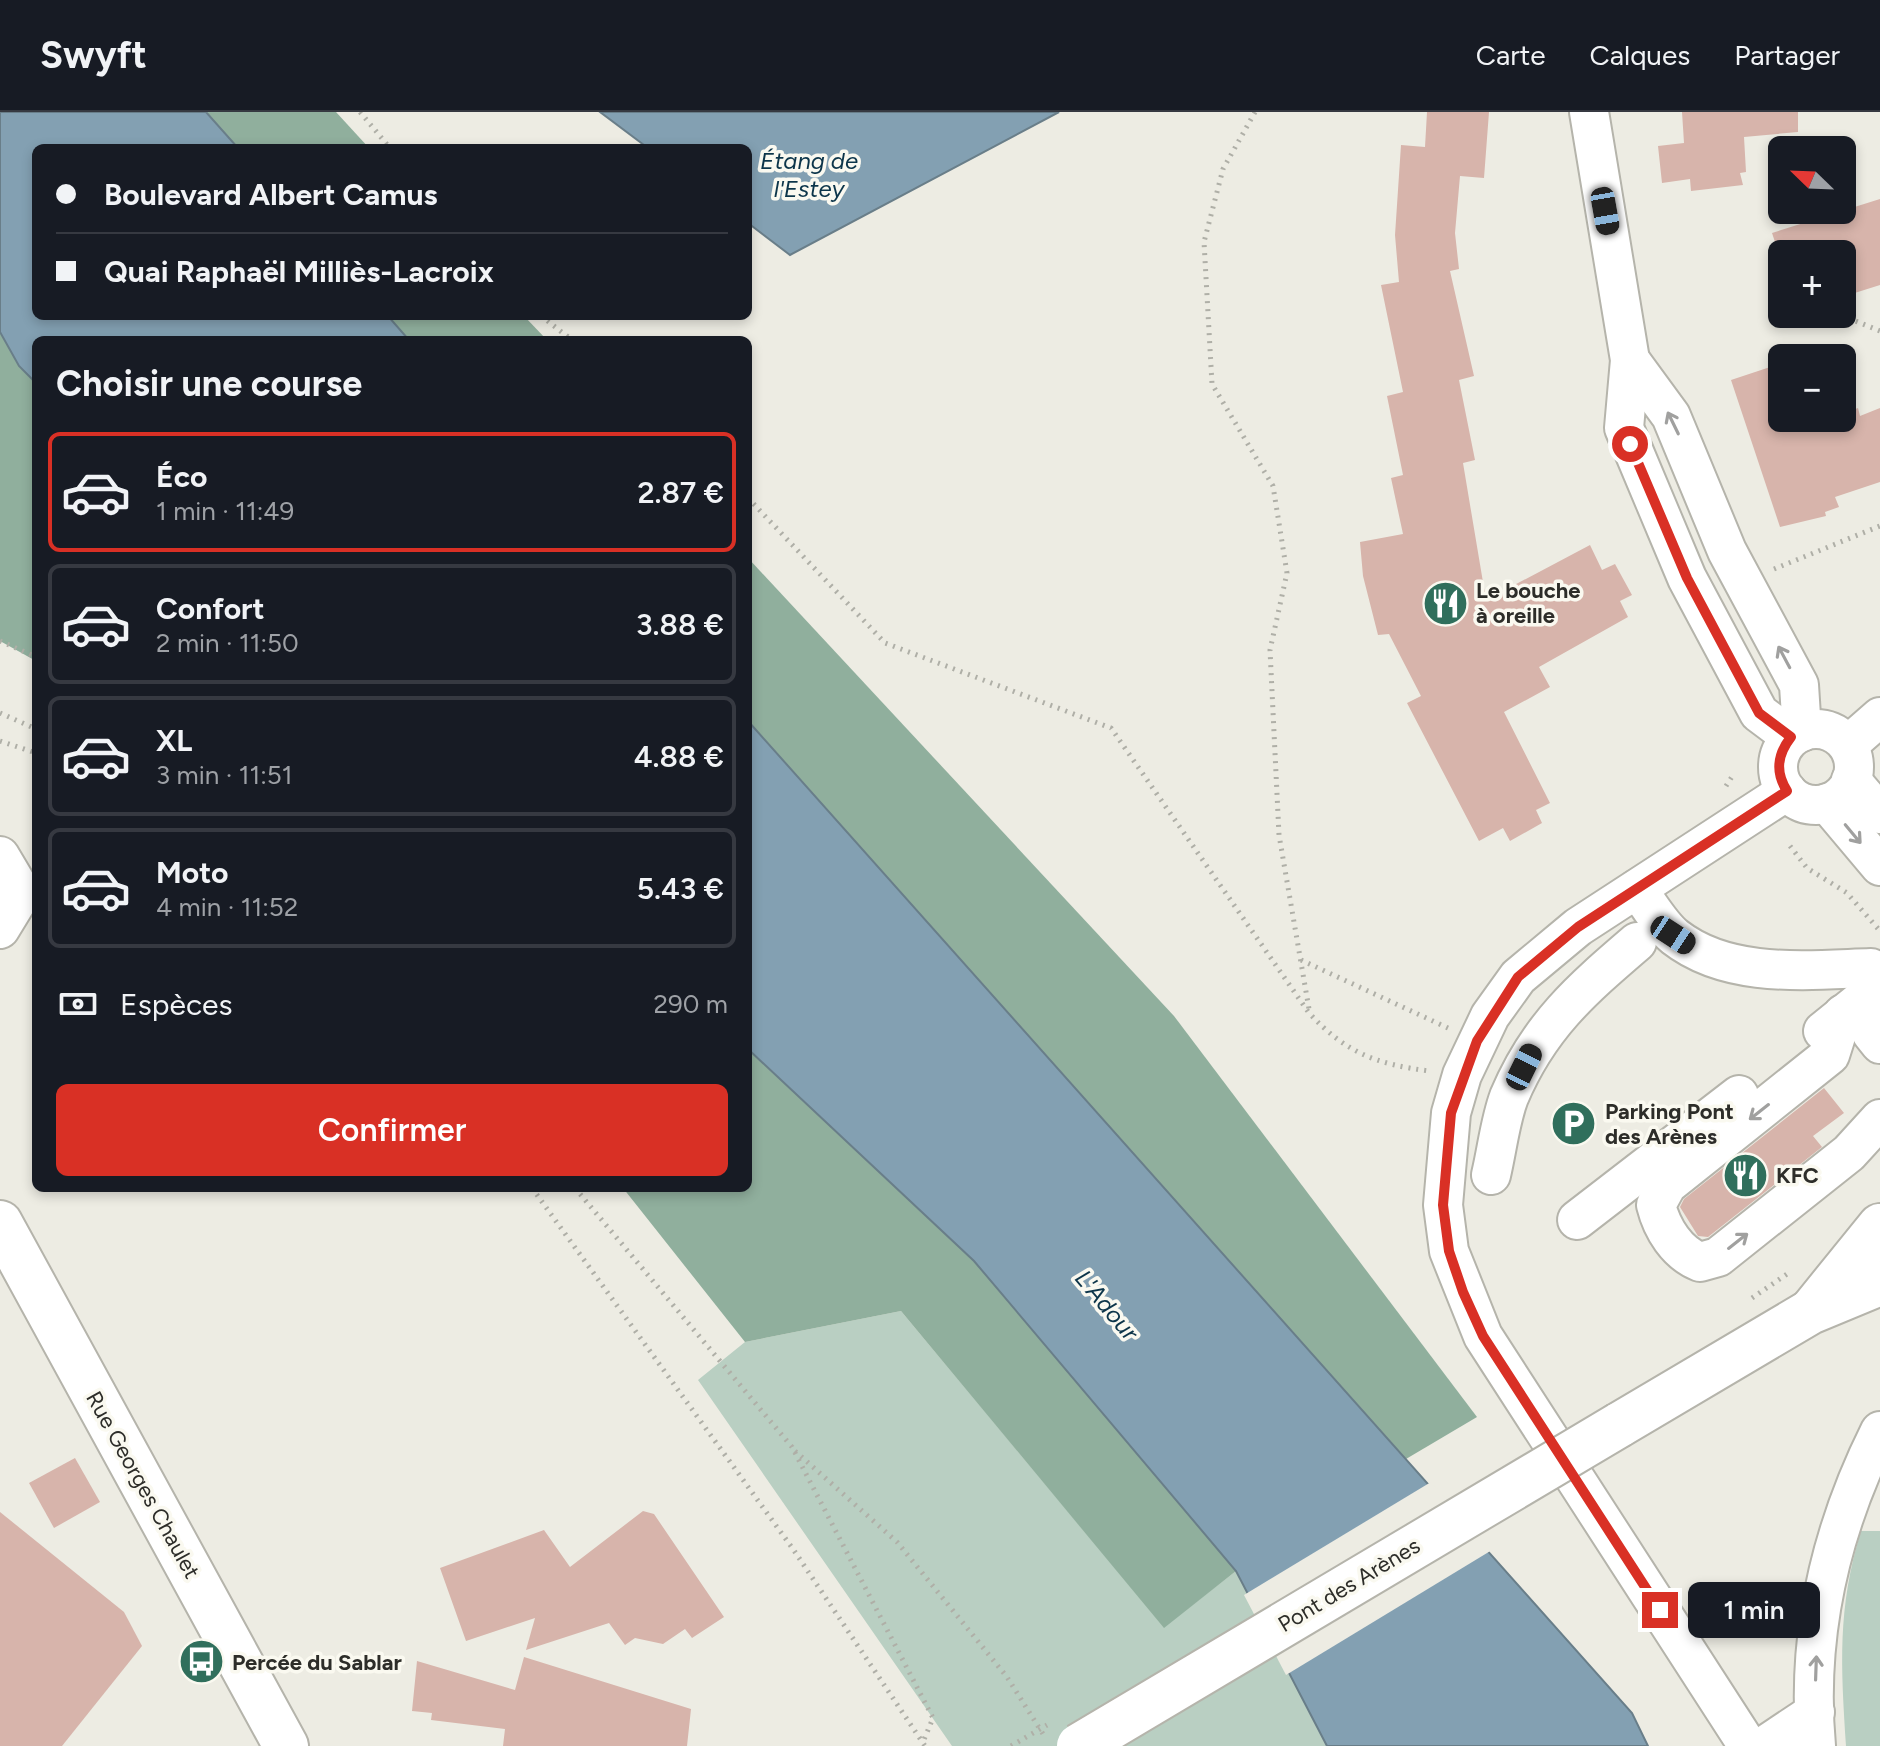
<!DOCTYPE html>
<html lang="fr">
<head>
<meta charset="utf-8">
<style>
  body { margin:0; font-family:Figtree,sans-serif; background:#242831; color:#f1f3f6; height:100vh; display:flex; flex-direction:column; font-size:30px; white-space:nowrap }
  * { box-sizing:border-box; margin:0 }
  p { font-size:26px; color:#9ea1a6 }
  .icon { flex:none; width:44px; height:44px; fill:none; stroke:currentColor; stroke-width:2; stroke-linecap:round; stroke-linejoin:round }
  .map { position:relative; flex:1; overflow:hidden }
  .panel { position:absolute; left:32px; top:224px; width:720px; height:856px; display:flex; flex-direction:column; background:#171b24; border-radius:12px; box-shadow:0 4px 12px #0003 }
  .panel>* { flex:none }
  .guide { position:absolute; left:32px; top:32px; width:720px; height:176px; border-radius:12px; box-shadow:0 4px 12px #0003; display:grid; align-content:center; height:176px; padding:0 24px; background:#171b24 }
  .needle { width:52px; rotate:293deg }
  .fabs { position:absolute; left:1768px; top:24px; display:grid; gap:16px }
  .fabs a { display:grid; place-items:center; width:88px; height:88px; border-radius:12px; background:#171b24; box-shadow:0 4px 12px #0003; font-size:40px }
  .end { position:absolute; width:36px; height:36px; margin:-18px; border:10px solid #d93025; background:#fff; box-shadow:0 0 0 4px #fff }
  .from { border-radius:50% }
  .bubble { position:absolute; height:56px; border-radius:12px; background:#171b24; box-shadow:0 4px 12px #0003; font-size:26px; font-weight:600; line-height:56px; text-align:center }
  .car { position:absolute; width:24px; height:48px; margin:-24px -12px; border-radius:10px; box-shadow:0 0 6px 2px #0007; background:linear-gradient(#222 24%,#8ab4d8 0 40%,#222 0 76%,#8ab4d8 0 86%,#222 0) }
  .guide b { display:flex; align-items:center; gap:28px; height:76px; font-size:30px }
  .guide b+b { border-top:2px solid #363941 }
  .guide i { width:20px; height:20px; background:#f1f3f6 }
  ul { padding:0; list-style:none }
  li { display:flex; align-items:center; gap:24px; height:120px; margin:0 16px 12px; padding:0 8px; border:4px solid #363941; border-radius:12px }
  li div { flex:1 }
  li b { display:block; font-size:30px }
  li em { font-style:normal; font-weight:600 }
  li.active { border-color:#d93025 }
  li>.icon { width:72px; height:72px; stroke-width:1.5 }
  h2 { padding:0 24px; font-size:36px; line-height:96px }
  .pay { display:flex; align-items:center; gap:20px; height:88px; padding:0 24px; font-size:30px }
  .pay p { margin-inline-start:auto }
  .primary-button { display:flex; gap:16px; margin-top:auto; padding:16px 24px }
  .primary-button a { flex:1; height:92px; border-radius:12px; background:#d93025; color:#fff; font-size:32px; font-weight:600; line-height:92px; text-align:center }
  header { display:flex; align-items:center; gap:48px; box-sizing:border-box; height:112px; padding:0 40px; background:#171b24; border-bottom:2px solid #363941 }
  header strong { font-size:38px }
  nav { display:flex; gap:44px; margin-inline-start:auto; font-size:28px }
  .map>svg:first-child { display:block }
  .green { fill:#b9cfc2 }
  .forest { fill:#90af9d }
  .water { fill:#83a0b2; stroke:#697e89; stroke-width:2 }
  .pier { fill:#edece3 }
  .building { fill:#d7b4ab }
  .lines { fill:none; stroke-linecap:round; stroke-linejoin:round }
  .minor-casing { stroke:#b5b4ab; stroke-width:42 }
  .major-casing { stroke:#b5b4ab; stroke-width:48 }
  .path { stroke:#afafa7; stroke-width:5; stroke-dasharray:2 6; stroke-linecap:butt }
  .minor { stroke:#fff; stroke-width:38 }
  .major { stroke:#fff; stroke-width:44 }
  .major-bridge-casing { stroke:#b5b4ab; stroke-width:48; stroke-linecap:butt }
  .path-bridge { stroke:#afafa7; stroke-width:5; stroke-dasharray:2 6; stroke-linecap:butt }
  .major-bridge { stroke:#fff; stroke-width:44 }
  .oneway { stroke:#a0a09f }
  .route { stroke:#d93025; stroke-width:10 }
  .labels { text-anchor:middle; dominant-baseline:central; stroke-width:7; stroke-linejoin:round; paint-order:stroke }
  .poi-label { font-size:22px; font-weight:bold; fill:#2d2d29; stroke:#faf9f0; text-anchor:start }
  .street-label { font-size:22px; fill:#2d2d29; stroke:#faf9f0 }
  .water-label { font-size:24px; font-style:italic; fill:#0c354a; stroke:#faf9f0 }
</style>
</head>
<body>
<header>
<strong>Swyft</strong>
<nav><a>Carte</a><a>Calques</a><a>Partager</a></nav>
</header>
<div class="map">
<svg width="1880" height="1634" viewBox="0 0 1880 1634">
  <rect width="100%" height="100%" fill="#edece3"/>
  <g class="green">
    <path d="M901 1199 1164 1515 1236 1459 1327 1634H952L698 1268 745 1230Z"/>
    <path d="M1861 1419H1880V1634H1846C1841 1554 1837 1497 1861 1419Z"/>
  </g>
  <g class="forest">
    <path d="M206 0H336L369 36H238Z"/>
    <path d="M388 204H524L547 228H409Z"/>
    <path d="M0 220 19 254 36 271V549L0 529Z"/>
    <path d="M748 446 1174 904 1477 1305 1406 1347 748 609Z"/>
    <path d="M748 937 974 1149 1236 1459 1164 1516 901 1199 745 1230 623 1076H748Z"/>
  </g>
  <g class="water">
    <path d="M0 0H206L238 36H36V204H388L409 228H36V271L19 254 0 220Z"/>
    <path d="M600 0H1059L790 143 748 111V36H648Z"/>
    <path d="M748 609 1632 1601 1648 1634H1327L1236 1459 974 1149 748 937Z"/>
  </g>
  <path class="pier" d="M1431 1370 1492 1438 1286 1563 1244 1483Z"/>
  <g class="building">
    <path d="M1427 0H1489L1484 66 1460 64 1455 121 1459 157 1450 159 1474 264 1459 268 1475 348 1463 351 1486 488 1590 433 1602 458 1615 452 1632 483 1620 489 1628 505 1539 555 1550 575 1504 600 1550 691 1536 698 1542 711 1510 729 1503 716 1479 729 1407 591 1421 584 1389 522 1378 523 1363 464 1360 430 1403 422 1391 366 1403 363 1387 284 1403 280 1381 173 1399 170 1395 123 1401 33 1425 35Z"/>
    <path d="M1682 0H1798V20L1744 25 1746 60 1740 61 1743 73 1691 79 1690 67 1662 71 1658 34 1684 31Z"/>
    <path d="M1880 87V173L1842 185V142H1779L1772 121Z"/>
    <path d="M1782 251V306H1842V302L1858 296 1860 304 1880 296V370L1835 385 1839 395 1825 400 1826 404 1780 415 1731 268Z"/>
    <path d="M1824 976 1844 1001 1813 1024 1822 1035 1708 1125 1698 1124 1680 1095 1684 1087Z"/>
    <path d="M75 1346 100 1390 54 1416 29 1371Z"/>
    <path d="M643 1399 654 1402 724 1505 692 1526 685 1517 663 1532 635 1526 625 1533 609 1511 526 1538 535 1506 466 1529 440 1456 544 1418 570 1455Z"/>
    <path d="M0 1400 124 1500 142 1534 62 1634H0Z"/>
    <path d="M524 1545 691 1597 687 1634H503L505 1617 431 1608 432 1601 412 1599 417 1549 515 1578Z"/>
  </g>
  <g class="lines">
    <defs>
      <g id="minor">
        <path d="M1589 0 1630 248 1624 316 1687 466 1759 601 1791 625"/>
        <path d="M1630 248 1671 304 1727 439 1799 573 1802 620"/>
        <circle cx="1816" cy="655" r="38"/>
        <path d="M1848 633 1880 605"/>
        <path d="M1851 668 1880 702"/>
        <path d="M1827 691 1880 754"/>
        <path d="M0 744 22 781 0 817"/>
        <path d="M1637 777C1649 792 1660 813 1675 825 1729 867 1807 858 1871 856L1880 862"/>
        <path d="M1871 880 1872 922 1880 932"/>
        <path d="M1843 902 1830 943 1667 1073 1656 1093C1662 1117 1677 1141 1700 1150L1718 1145 1849 1041 1880 1007"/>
        <path d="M1823 919 1880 873"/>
        <path d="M1491 1063C1497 1038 1500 1009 1509 985 1539 914 1581 878 1637 830"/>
        <path d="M1577 1108 1739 983"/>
        <path d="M1748 1634 1483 1224 1449 1139 1443 1093 1451 1001 1462 963 1490 904 1518 865 1578 815 1787 679"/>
        <path d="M1764 1634 1815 1600"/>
        <path d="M1816 1634C1806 1524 1831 1417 1880 1319"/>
      </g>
      <g id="major">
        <path d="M0 1111 286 1634"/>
        <path d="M1812 1198 1880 1114"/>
        <path d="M1619 1313 1810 1200 1880 1171"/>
      </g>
    </defs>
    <use href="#minor" class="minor-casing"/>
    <use href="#major" class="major-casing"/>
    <g class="path">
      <path d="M360 0 390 36"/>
      <path d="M1255 0 1223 57 1204 130 1212 272 1273 374 1287 461 1270 538 1279 723 1309 897"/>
      <path d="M1841 203 1880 219"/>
      <path d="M541 204 572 228"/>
      <path d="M748 386 885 531 1111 616 1309 901C1346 941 1376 952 1429 959"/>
      <path d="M1774 457 1880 414"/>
      <path d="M0 529 36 545"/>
      <path d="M0 601 36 617"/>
      <path d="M0 629 36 641"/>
      <path d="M1726 674 1733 663"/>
      <path d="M1790 734 1807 756 1847 781 1880 819"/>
      <path d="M1301 848 1448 916"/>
      <path d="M532 1076 793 1437 925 1634"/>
      <path d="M575 1076 792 1335 933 1606 923 1630"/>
      <path d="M1752 1186 1790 1160"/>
      <path d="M795 1339 897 1430 1007 1565 1043 1622"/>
    </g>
    <use href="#minor" class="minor"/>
    <use href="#major" class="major"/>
    <defs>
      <path id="major-bridge" d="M1079 1634 1619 1313"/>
    </defs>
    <use href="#major-bridge" class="major-bridge-casing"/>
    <path class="path-bridge" d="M1011 1634 1047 1613"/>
    <use href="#major-bridge" class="major-bridge"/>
  </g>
  <defs><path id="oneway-shaft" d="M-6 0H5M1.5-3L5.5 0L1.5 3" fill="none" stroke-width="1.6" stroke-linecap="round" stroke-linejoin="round" transform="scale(2)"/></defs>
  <g class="oneway">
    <use href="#oneway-shaft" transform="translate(1673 311) rotate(-116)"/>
    <use href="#oneway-shaft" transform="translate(1784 545) rotate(-118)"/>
    <use href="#oneway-shaft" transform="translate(1853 722) rotate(50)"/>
    <use href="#oneway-shaft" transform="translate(1759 1000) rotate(142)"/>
    <use href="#oneway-shaft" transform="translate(1738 1129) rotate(-38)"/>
    <use href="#oneway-shaft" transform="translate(1816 1556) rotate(-88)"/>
  </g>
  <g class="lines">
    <path class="route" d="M1630 332 1687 466 1759 601 1791 625C1777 643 1775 660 1787 679L1578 815 1518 865 1477 929 1451 1001 1443 1093 1449 1139 1463 1180 1483 1224 1660 1498"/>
  </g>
  <defs>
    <symbol id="restaurant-disc" viewBox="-11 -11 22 22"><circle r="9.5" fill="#306f5c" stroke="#faf9f0"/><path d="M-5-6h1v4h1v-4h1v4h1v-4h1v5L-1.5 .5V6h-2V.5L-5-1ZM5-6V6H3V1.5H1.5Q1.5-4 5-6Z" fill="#fff"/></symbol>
    <symbol id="parking-disc" viewBox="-11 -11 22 22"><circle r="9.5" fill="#306f5c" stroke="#faf9f0"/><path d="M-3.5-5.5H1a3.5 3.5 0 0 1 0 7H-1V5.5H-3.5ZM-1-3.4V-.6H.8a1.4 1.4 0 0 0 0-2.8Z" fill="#fff"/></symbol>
    <symbol id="bus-disc" viewBox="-11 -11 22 22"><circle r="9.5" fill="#306f5c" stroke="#faf9f0"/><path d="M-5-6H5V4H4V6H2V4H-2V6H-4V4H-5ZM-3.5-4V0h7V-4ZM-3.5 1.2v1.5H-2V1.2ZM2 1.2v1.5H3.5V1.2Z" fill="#fff"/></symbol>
  </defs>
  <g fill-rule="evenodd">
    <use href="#restaurant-disc" x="1420" y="466" width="51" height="51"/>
    <use href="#parking-disc" x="1548" y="986" width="51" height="51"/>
    <use href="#restaurant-disc" x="1720" y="1038" width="51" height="51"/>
    <use href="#bus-disc" x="176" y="1524" width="51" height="51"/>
  </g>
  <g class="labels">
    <g class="poi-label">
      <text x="1476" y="478">Le bouche<tspan x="1476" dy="25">à oreille</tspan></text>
      <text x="1605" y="999">Parking Pont<tspan x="1605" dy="25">des Arènes</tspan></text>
      <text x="1776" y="1063">KFC</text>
      <text x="232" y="1550">Percée du Sablar</text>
    </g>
    <g class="street-label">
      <text transform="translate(143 1373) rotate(61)">Rue Georges Chaulet</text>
      <text transform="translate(1349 1473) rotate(-31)">Pont des Arènes</text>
    </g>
    <g class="water-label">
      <text x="809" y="48">Étang de<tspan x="809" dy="28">l'Estey</tspan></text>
      <text transform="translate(1107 1193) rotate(50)">L'Adour</text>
    </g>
  </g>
</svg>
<div class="fabs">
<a><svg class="needle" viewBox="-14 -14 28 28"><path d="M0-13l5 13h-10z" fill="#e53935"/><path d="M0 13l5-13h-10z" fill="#9ea1a6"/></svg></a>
<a>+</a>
<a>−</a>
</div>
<i class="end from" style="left:1630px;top:332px"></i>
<i class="end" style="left:1660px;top:1498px"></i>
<div class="bubble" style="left:1688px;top:1470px;width:132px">1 min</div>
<i class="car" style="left:1605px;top:99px;rotate:170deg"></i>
<i class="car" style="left:1673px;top:823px;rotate:123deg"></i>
<i class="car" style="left:1524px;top:955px;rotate:26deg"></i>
<div class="guide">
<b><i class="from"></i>Boulevard Albert Camus</b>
<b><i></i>Quai Raphaël Milliès-Lacroix</b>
</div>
<section class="panel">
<h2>Choisir une course</h2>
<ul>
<li class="active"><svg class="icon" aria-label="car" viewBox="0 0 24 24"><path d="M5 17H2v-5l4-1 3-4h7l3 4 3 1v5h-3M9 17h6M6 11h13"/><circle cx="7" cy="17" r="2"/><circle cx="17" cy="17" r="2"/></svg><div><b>Éco</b><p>1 min · 11:49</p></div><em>2.87 €</em></li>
<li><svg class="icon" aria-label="car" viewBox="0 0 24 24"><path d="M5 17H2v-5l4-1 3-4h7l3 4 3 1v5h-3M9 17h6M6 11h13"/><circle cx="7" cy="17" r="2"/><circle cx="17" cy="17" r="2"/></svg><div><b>Confort</b><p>2 min · 11:50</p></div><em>3.88 €</em></li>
<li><svg class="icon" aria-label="car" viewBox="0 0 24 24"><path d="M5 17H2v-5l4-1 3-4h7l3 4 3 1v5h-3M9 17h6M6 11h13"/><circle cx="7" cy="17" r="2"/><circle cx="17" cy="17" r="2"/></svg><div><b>XL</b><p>3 min · 11:51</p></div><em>4.88 €</em></li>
<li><svg class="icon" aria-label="car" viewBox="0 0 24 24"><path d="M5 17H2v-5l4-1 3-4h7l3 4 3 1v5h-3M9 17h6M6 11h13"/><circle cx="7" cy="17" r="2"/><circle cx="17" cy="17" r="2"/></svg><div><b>Moto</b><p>4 min · 11:52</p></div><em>5.43 €</em></li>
</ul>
<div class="pay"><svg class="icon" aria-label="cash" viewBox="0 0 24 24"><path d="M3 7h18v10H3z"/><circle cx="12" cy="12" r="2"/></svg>Espèces<p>290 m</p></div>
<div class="primary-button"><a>Confirmer</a></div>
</section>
</div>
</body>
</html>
